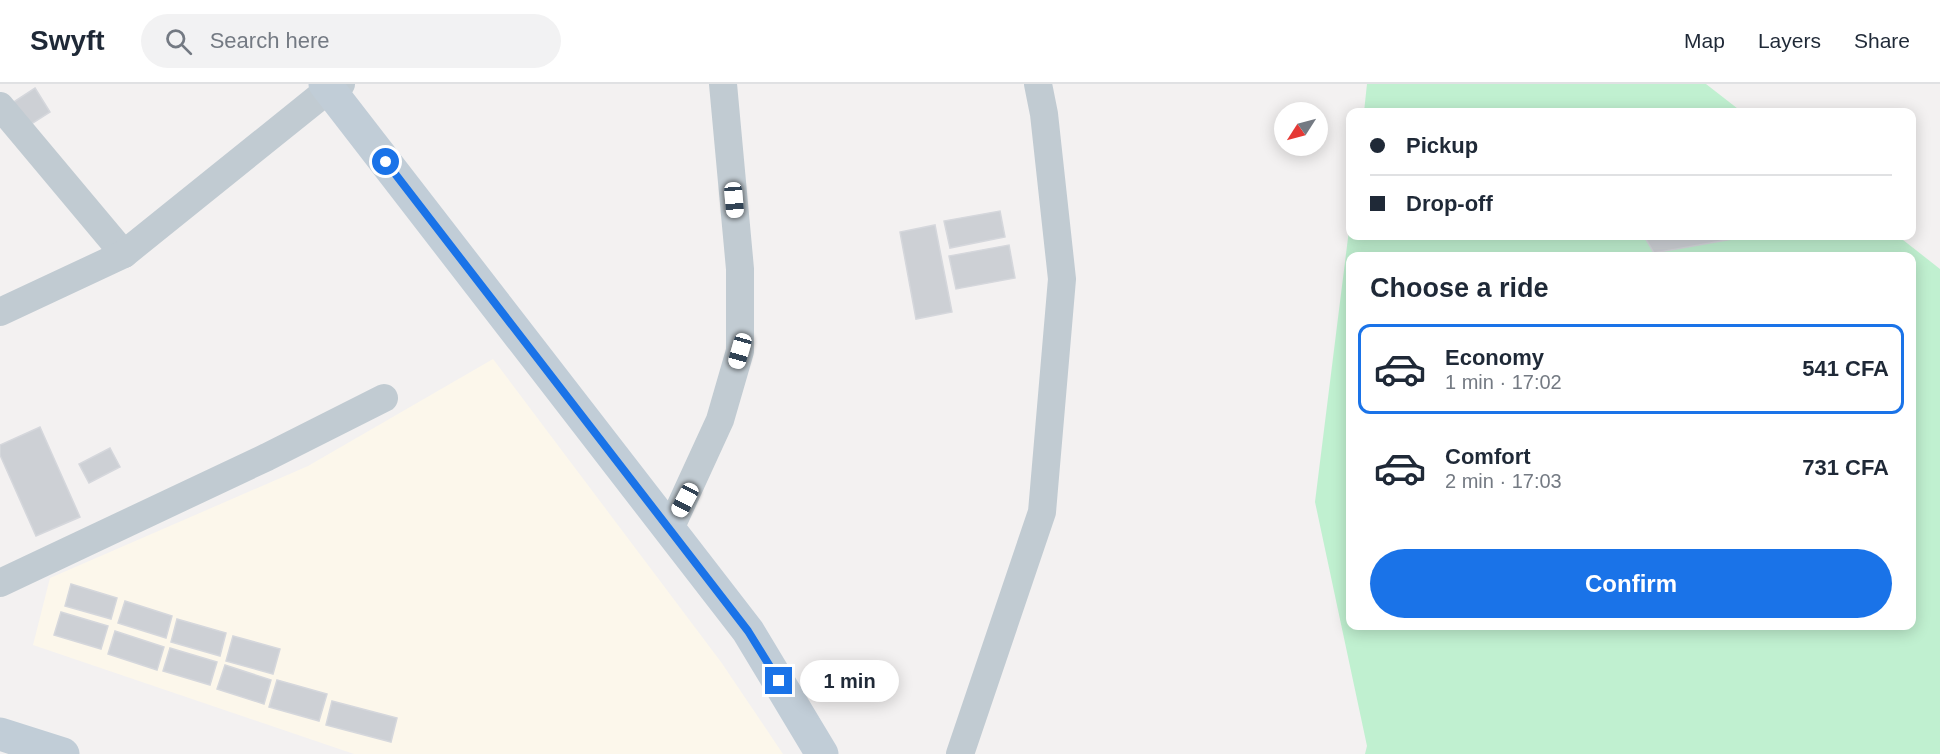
<!DOCTYPE html>
<html lang="en">
<head>
<meta charset="utf-8">
<style>
  body { margin:0; font-family:Helvetica,sans-serif; background:#f2f2f3; color:#1f2937; height:100vh; display:flex; flex-direction:column; font-size:22px; white-space:nowrap }
  * { box-sizing:border-box; margin:0 }
  p { font-size:20px; color:#747a83 }
  .icon { flex:none; width:33px; height:33px; fill:none; stroke:currentColor; stroke-width:2; stroke-linecap:round; stroke-linejoin:round }
  .map { position:relative; flex:1; overflow:hidden }
  .panel { position:absolute; left:1346px; top:168px; width:570px; height:378px; display:flex; flex-direction:column; background:#fff; border-radius:12px; box-shadow:0 3px 15px #0003 }
  .panel>* { flex:none }
  .top-card { position:absolute; left:1346px; top:24px; width:570px; height:132px; border-radius:12px; box-shadow:0 3px 15px #0003; display:grid; align-content:center; height:132px; padding:0 24px; background:#fff }
  .needle { width:39px; rotate:234deg }
  .fabs { position:absolute; left:1274px; top:18px; display:grid; gap:12px }
  .fabs a { display:grid; place-items:center; width:54px; height:54px; border-radius:50%; background:#fff; box-shadow:0 3px 15px #0003; font-size:30px }
  .end { position:absolute; width:27px; height:27px; margin:-14px; border:8px solid #1a73e8; background:#fff; box-shadow:0 0 0 3px #fff }
  .from { border-radius:50% }
  .bubble { position:absolute; height:42px; border-radius:21px; background:#fff; box-shadow:0 3px 15px #0003; font-size:20px; font-weight:600; line-height:42px; text-align:center }
  .car { position:absolute; width:18px; height:36px; margin:-18px -9px; border-radius:8px; box-shadow:0 0 4px 2px #0007; background:linear-gradient(#fff 24%,#345 0 40%,#fff 0 76%,#345 0 86%,#fff 0) }
  .top-card b { display:flex; align-items:center; gap:21px; height:57px; font-size:22px }
  .top-card b+b { border-top:2px solid #e0e1e3 }
  .top-card i { width:15px; height:15px; background:#1f2937 }
  ul { padding:0; list-style:none }
  li { display:flex; align-items:center; gap:18px; height:90px; margin:0 12px 9px; padding:0 12px; border:3px solid transparent; border-radius:12px }
  li div { flex:1 }
  li b { display:block; font-size:22px }
  li em { font-style:normal; font-weight:600 }
  li.on { border-color:#1a73e8 }
  li>.icon { width:54px; height:54px; stroke-width:1.5 }
  h2 { padding:0 24px; font-size:27px; line-height:72px }
  .button { display:flex; gap:12px; margin-top:auto; padding:12px 24px }
  .button a { flex:1; height:69px; border-radius:36px; background:#1a73e8; color:#fff; font-size:24px; font-weight:600; line-height:69px; text-align:center }
  header { display:flex; align-items:center; gap:36px; box-sizing:border-box; height:84px; padding:0 30px; background:#fff; border-bottom:2px solid #e0e1e3 }
  header strong { font-size:28px }
  nav { display:flex; gap:33px; margin-inline-start:auto; font-size:21px }
  .search { width:420px; height:54px; background:#f2f2f3; display:flex; align-items:center; gap:15px; box-sizing:border-box; padding:0 21px; border-radius:33px; color:#747a83; font-size:22px }
  .map>svg:first-child { display:block }
  .commercial { fill:#fcf7eb }
  .green { fill:#c0f0d0; fill-rule:evenodd }
  .building { fill:#cdd0d5; stroke:#d5d7dc; stroke-width:1.5 }
  .lines { fill:none; stroke-linecap:round; stroke-linejoin:round }
  .street { stroke:#c1cbd2; stroke-width:28 }
  .secondary { stroke:#c1cdd7; stroke-width:33 }
  .route { stroke:#1a73e8; stroke-width:8 }
</style>
</head>
<body>
<header>
<strong>Swyft</strong>
<div class="search"><svg class="icon" aria-label="search" viewBox="0 0 24 24"><circle cx="10" cy="10" r="6"/><path d="M15 15l6 6"/></svg>Search here</div>
<nav><a>Map</a><a>Layers</a><a>Share</a></nav>
</header>
<div class="map">
<svg width="1940" height="670" viewBox="0 0 1940 670">
  <rect width="100%" height="100%" fill="#f3f1f1"/>
  <path class="commercial" d="M493 275 721 578 783 670H354L33 561 50 494 308 382Z"/>
  <g class="green">
    <path d="M1367 0H1706L1742 28H1364Z"/>
    <path d="M1350 138V152H1898L1940 185V670H1365L1367 662 1315 418ZM1350 172H1911V542H1350Z"/>
  </g>
  <g class="building">
    <path d="M35 4 50 28 11 53 0 27Z"/>
    <path d="M1000 127 1005 153 950 164 944 137Z"/>
    <path d="M935 141 952 228 916 235 900 148Z"/>
    <path d="M1644 152H1736L1738 154 1654 169Z"/>
    <path d="M1009 161 1015 194 956 205 949 172Z"/>
    <path d="M40 343 80 433 36 452 0 371V361Z"/>
    <path d="M110 364 120 383 89 399 79 380Z"/>
    <path d="M71 500 117 514 111 535 65 522Z"/>
    <path d="M125 517 172 532 166 554 118 539Z"/>
    <path d="M61 528 108 542 101 565 54 551Z"/>
    <path d="M177 535 226 549 220 572 171 558Z"/>
    <path d="M115 547 164 563 157 586 108 570Z"/>
    <path d="M233 552 280 565 273 590 226 577Z"/>
    <path d="M170 564 217 578 210 601 163 587Z"/>
    <path d="M225 581 271 596 264 620 217 605Z"/>
    <path d="M277 596 327 610 319 637 269 623Z"/>
    <path d="M332 617 397 634 391 658 326 641Z"/>
  </g>
  <g class="lines">
    <g class="street">
      <path d="M0 22 124 170"/>
      <path d="M0 228 124 170 329 5 341 0"/>
      <path d="M670 445 720 336 740 267V185L723 0"/>
      <path d="M0 499 267 373 384 314"/>
      <path d="M960 670 1042 428 1062 195 1044 30 1038 0"/>
    </g>
    <g class="secondary">
      <path d="M325 0 748 547 822 670"/>
      <path d="M0 650 63 670"/>
    </g>
  </g>
  <g class="lines">
    <path class="route" d="M386 78 748 547 779 597"/>
  </g>
</svg>
<div class="fabs">
<a><svg class="needle" viewBox="-14 -14 28 28"><path d="M0-13l5 13h-10z" fill="#e53935"/><path d="M0 13l5-13h-10z" fill="#747a83"/></svg></a>
</div>
<i class="end from" style="left:386px;top:78px"></i>
<i class="end" style="left:779px;top:597px"></i>
<div class="bubble" style="left:800px;top:576px;width:99px">1 min</div>
<i class="car" style="left:734px;top:116px;rotate:175deg"></i>
<i class="car" style="left:740px;top:267px;rotate:196deg"></i>
<i class="car" style="left:685px;top:416px;rotate:208deg"></i>
<div class="top-card">
<b><i class="from"></i>Pickup</b>
<b><i></i>Drop-off</b>
</div>
<section class="panel">
<h2>Choose a ride</h2>
<ul>
<li class="on"><svg class="icon" aria-label="car" viewBox="0 0 24 24"><path d="M5 17H2v-5l4-1 3-4h7l3 4 3 1v5h-3M9 17h6M6 11h13"/><circle cx="7" cy="17" r="2"/><circle cx="17" cy="17" r="2"/></svg><div><b>Economy</b><p>1 min · 17:02</p></div><em>541 CFA</em></li>
<li><svg class="icon" aria-label="car" viewBox="0 0 24 24"><path d="M5 17H2v-5l4-1 3-4h7l3 4 3 1v5h-3M9 17h6M6 11h13"/><circle cx="7" cy="17" r="2"/><circle cx="17" cy="17" r="2"/></svg><div><b>Comfort</b><p>2 min · 17:03</p></div><em>731 CFA</em></li>
</ul>
<div class="button"><a>Confirm</a></div>
</section>
</div>
</body>
</html>
